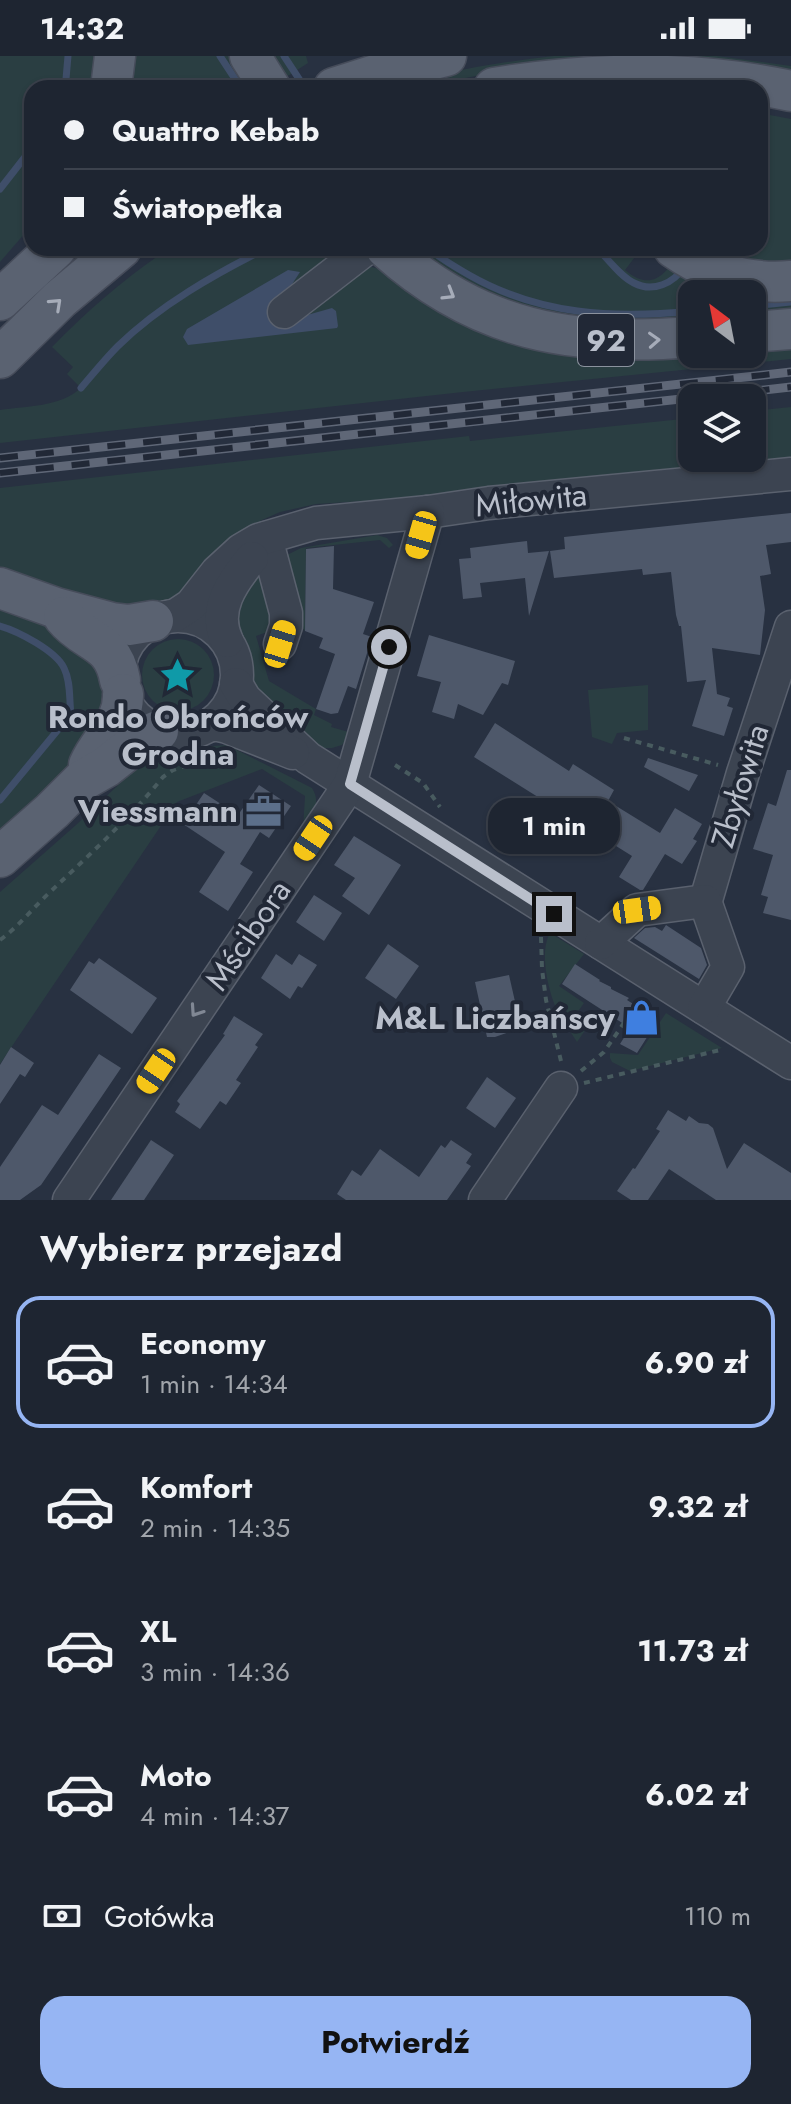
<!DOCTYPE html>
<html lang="pl">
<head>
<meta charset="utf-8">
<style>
  body { margin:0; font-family:Jost,sans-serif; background:#262d39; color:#f1f3f6; height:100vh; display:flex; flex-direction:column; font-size:30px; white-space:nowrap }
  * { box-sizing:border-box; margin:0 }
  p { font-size:26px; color:#a1a5ab }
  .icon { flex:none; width:44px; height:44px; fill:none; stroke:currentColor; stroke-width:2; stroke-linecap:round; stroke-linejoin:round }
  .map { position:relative; height:1144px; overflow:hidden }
  .panel { display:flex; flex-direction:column; background:#1e2531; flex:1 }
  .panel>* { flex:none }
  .top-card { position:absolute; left:24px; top:24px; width:744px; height:176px; border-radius:24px; box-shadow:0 2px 6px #0004,0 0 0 2px #3c424d; display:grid; align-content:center; height:176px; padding:0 40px; background:#1e2531 }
  .needle { width:52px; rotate:328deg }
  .controls { position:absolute; left:678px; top:224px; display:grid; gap:16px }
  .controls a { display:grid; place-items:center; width:88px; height:88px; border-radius:16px; background:#1e2531; box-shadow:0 2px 6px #0004,0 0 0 2px #3c424d; font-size:40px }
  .end { position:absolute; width:36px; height:36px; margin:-18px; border:10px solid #b9bfcb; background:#111; box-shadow:0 0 0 4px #111 }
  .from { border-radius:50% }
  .bubble { position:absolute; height:56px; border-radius:24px; background:#1e2531; box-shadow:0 2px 6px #0004,0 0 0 2px #3c424d; font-size:26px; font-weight:700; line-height:56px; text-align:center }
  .car { position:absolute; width:24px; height:48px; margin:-24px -12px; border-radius:10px; box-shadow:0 0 6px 2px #0007; background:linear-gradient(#f5c518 24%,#345 0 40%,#f5c518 0 76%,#345 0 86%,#f5c518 0) }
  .top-card b { display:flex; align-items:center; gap:28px; height:76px; font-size:30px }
  .top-card b+b { border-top:2px solid #3c424d }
  .top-card i { width:20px; height:20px; background:#f1f3f6 }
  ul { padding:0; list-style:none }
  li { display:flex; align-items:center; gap:24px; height:132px; margin:0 16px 12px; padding:0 24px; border:4px solid transparent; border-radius:24px }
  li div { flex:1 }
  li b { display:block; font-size:30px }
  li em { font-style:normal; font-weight:700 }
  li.selected { border-color:#96b5f3 }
  li>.icon { width:72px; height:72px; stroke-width:1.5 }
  h2 { padding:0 40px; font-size:36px; line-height:96px }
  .pay { display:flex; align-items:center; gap:20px; height:88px; padding:0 40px; font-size:30px }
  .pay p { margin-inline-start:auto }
  .action { display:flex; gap:16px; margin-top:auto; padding:16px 40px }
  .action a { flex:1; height:92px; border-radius:24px; background:#96b5f3; color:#111; font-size:32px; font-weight:700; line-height:92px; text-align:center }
  .status { display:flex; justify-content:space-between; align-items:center; height:56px; padding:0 40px; background:#1e2531; direction:ltr }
  .status svg { height:22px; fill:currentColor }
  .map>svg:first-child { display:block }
  .green { fill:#2a3e42 }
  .water { fill:#3f4e69 }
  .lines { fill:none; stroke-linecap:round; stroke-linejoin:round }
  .stream { stroke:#3f4e69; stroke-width:7 }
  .building { fill:#4e586a }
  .minor-casing { stroke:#5a616e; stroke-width:35 }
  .major-casing { stroke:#464c5a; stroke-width:43 }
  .path { stroke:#485b5f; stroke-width:4; stroke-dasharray:6 6; stroke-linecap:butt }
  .minor { stroke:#3c4451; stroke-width:32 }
  .major { stroke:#5a6271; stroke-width:40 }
  .rail-casing { stroke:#5f6777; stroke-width:9 }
  .rail { stroke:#212836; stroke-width:6; stroke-dasharray:18; stroke-linecap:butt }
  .oneway { stroke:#a6acb9 }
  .oneway2 { stroke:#818894 }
  .route { stroke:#b9bfcb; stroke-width:10 }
  .labels { text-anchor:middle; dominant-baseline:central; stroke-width:8; stroke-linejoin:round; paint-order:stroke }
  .shield { fill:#212836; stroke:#8b929e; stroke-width:2 }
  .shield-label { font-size:30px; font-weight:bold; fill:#b9bfcb }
  .street-label { font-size:32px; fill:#b9bfcb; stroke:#212836 }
  .poi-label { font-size:32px; font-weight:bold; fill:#b9bfcb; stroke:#212836; text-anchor:end }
</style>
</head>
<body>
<div class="status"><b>14:32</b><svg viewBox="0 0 49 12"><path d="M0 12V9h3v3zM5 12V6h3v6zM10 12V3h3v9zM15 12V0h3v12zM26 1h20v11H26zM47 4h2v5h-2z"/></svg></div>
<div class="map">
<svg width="791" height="1144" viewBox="0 0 791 1144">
  <rect width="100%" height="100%" fill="#283141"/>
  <g class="green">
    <path d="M0 0H104L101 32H32V169L0 206Z"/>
    <path d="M129 0H231L249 29 244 32H215L198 25 178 28 179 32H126Z"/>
    <path d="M269 0H306L308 7 283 23Z"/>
    <path d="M554 0H717L791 10V19L514 12 418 32H388C442 16 498 6 554 0Z"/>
    <path d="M760 57 791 63V255L752 259V238H692V265L574 263 492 241 412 192H639L641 193 625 214C653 238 668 216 681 192H760Z"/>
    <path d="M170 192H341L368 210 379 213 522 290 551 297 607 303 692 298H752V291L791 287V303L463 336 0 387V354C27 350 60 351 81 332L67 318 73 311 52 291C88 254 127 220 170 192Z"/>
    <path d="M791 351V408L366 447 365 445 316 448 280 456 262 464 244 475 186 538 136 556 0 514V432L469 380 470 385 692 362V402H752V355Z"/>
    <path d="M377 479 387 482 393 489 389 492 380 484 306 492 305 575 297 565 287 499 301 492Z"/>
    <path d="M259 518 271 523 270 575 256 580 269 625 316 653 314 659 332 668 331 671 352 677 342 689 332 692H322L262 646 250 625 247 601 234 552Z"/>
    <path d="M0 551 35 563 59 575 93 597 111 647 68 713 0 780Z"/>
    <circle cx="178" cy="619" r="36"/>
    <path d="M648 629V674L617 677 612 688 592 681 588 634Z"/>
    <path d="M227 689 312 732C322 748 312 759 303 773L305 740 262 713 177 746 0 1008V836L76 769 152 697 199 691Z"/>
    <path d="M550 877 584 898 559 930 584 947 574 961 588 970 577 986C570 975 562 964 556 952 548 933 539 896 550 877Z"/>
    <path d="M666 957 722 992 630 1015 612 1006 610 1002V997L638 999Z"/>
  </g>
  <path class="water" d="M288 214 300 216 285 239 286 265 332 252 336 255 338 270 337 272 188 289 183 281 187 273Z"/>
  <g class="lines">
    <g class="stream">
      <path d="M220 0 241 32"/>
      <path d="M284 0 305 32"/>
      <path d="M63 32 66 23 68 0"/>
      <path d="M0 133 32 92"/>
      <path d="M428 192C441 203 455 211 469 219 539 259 614 263 692 255"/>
      <path d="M597 192C608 203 620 220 634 227 653 237 674 227 684 211"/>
      <path d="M752 250 791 246"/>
      <path d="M81 332C93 318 105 303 118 290 160 249 215 218 267 192"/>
      <path d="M0 570C18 575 56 595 64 612 71 626 69 643 71 658L0 744"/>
    </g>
  </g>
  <g class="building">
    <path d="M791 457V486L766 489 771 518 760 520 765 554 760 599 712 592 717 638 730 642 727 650 733 652 724 680 692 670 706 624 687 626 681 570H679L676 559 671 516 643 519 642 513 554 522 550 495 565 493 564 481Z"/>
    <path d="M527 485 528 497 549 495 529 560 525 522 480 527 482 541 463 543 459 503 471 502 470 492Z"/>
    <path d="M334 490 333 533 374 546 363 578 372 581 356 633 348 630 338 657 331 658 316 653 335 598 319 592 323 582 305 575 306 493Z"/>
    <path d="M429 579 515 605 508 629 502 627 483 659 458 648 454 663 432 656 441 626 417 620Z"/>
    <path d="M495 667 569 715 573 708 614 734 608 745 660 777 675 752 702 768 693 783 697 785 682 808 665 798 643 834H640L619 821 632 800 474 701Z"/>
    <path d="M648 702 698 719 689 735 644 711Z"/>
    <path d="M787 714H791V864L763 857 768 841 761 839 773 799 753 793 768 747 776 750Z"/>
    <path d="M259 729 291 750 269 782 260 776 240 808 253 816 228 855 199 836 225 796 183 768 204 737 238 759Z"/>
    <path d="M354 780 401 809 369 859 342 840 355 822 334 809Z"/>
    <path d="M314 839 342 857 324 885 296 866Z"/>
    <path d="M666 869 701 892 707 909 699 923 634 882 645 872 655 871 662 875Z"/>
    <path d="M388 888 419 910 396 943 365 922Z"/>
    <path d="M276 898 292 909 299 898 317 909 302 932 298 930 290 943 261 922Z"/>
    <path d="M99 902 157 942 132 978 70 934 89 905 94 908Z"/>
    <path d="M575 908 600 924 599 925 611 931V933L629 942 627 944 658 964 637 997 620 988 630 972 562 928Z"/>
    <path d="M509 919 521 972 495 981H487L475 926Z"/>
    <path d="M234 960 263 978 255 989 258 991 236 1024 241 1027 226 1049 220 1045 200 1073 175 1056 180 1048 177 1045 225 979 223 978Z"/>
    <path d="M11 991 34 1007 25 1021 20 1018 0 1048V1009Z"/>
    <path d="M99 998 121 1012 100 1043 41 1129 20 1144H0V1111L42 1049 58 1059Z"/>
    <path d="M487 1021 516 1042 495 1072 466 1052Z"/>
    <path d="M668 1054 686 1065 689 1060 699 1067 708 1068 713 1072 727 1113 744 1087 791 1117V1144H716L669 1113 648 1144H631L617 1135 633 1112 635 1113 660 1075 656 1073Z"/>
    <path d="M151 1084 174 1099 144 1144H111Z"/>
    <path d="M451 1084 472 1098 466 1107 471 1110 447 1144H346L337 1138 352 1114 361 1120 380 1093 419 1121 441 1089 445 1092Z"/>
  </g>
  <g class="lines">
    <defs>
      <g id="minor">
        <path d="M284 256 367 192"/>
        <path d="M266 482 286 557V570L280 588"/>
        <circle cx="178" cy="619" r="59"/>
        <path d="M167 561 176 559 191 549 217 516 241 494 258 484 316 467 428 456 489 447 791 418"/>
        <path d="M227 585C212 554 232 526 252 502"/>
        <path d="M236 628 245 643 308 702 791 1007"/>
        <path d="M209 669H218L227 671 293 697"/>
        <path d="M706 844 743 717 791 571"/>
        <path d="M601 887 637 854 705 845 728 911 704 952"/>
        <path d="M69 1144 350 728 428 456"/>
        <path d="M485 1144 561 1032"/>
      </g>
      <g id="major">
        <path d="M250 0 270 32"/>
        <path d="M111 32 115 0"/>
        <path d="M334 32 388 15 446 0"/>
        <path d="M494 32C592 16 694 14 791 35"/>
        <path d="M386 192C478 275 572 291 692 281"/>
        <path d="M674 192C708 216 748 229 791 225"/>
        <path d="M0 244 56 192"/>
        <path d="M752 276 791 273"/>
        <path d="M0 302 60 243 121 192"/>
        <path d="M0 532 56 552 112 567 129 569 153 565"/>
        <path d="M64 561C86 588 113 583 120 624"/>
        <path d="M89 709C100 683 124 669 123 638"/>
        <path d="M0 801 52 755 83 724 106 711 144 681 158 675"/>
      </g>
    </defs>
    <use href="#minor" class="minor-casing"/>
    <use href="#major" class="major-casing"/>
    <g class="path">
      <path d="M624 682 718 709"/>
      <path d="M395 709 423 727 440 751"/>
      <path d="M541 881 542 913 546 944 561 1005"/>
      <path d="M0 884C19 870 32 853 49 837 88 800 129 763 163 721L173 714 182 711 236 705"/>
      <path d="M581 1015 604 996 641 942"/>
      <path d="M584 1027 720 994"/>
    </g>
    <use href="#minor" class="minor"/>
    <use href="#major" class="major"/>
    <defs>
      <g id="rail">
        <path d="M0 402 791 316"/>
        <path d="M0 417 791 331"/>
      </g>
    </defs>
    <use href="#rail" class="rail-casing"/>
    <use href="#rail" class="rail"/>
  </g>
  <defs><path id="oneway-chevron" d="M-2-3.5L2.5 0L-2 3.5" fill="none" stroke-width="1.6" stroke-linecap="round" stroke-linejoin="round" transform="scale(2)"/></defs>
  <g class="oneway">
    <use href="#oneway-chevron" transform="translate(449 238) rotate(31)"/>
    <use href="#oneway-chevron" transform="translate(56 248) rotate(-43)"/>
    <use href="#oneway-chevron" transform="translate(654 284) rotate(-3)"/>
  </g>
  <use class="oneway2" href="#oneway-chevron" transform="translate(196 955) rotate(124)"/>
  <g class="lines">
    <path class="route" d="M389 591 350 728 554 858"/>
  </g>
  <defs>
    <symbol id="sight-bare" viewBox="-9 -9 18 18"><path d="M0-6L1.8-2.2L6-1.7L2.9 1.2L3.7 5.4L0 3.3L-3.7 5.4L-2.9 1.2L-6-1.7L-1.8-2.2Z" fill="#0f9aa8" stroke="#212836" stroke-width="2.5" paint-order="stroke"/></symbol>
    <symbol id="office-bare" viewBox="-9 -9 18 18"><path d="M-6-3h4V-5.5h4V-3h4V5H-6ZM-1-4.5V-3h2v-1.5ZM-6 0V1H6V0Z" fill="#5c6f8a" stroke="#212836" stroke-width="2.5" paint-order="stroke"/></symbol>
    <symbol id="shop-bare" viewBox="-9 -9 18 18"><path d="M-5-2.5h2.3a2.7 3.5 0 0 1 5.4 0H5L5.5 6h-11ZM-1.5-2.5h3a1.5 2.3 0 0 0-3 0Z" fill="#3f7fe0" stroke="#212836" stroke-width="2.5" paint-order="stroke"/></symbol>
  </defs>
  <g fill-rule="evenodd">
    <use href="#sight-bare" x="152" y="594" width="51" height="51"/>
    <use href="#office-bare" x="238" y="730" width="51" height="51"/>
    <use href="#shop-bare" x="616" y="936" width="51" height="51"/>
  </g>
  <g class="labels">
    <rect class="shield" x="578" y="258" width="56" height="52" rx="6"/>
    <g class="shield-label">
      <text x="606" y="284">92</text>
    </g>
    <g class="street-label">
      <text transform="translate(531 444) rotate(-6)">Miłowita</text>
      <text transform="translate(740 730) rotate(-73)">Zbyłowita</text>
      <text transform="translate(248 879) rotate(-56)">Mścibora</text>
    </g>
    <g class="poi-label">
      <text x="178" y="661" text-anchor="middle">Rondo Obrońców<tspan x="178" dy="37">Grodna</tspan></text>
      <text x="238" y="755">Viessmann</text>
      <text x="615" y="962">M&amp;L Liczbańscy</text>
    </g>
  </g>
</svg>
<div class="controls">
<a><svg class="needle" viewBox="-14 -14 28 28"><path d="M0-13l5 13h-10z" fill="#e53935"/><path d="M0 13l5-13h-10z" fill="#a1a5ab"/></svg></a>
<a><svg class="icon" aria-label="layers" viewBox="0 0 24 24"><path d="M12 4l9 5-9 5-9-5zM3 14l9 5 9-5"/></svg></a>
</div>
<i class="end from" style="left:389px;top:591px"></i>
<i class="end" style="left:554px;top:858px"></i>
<div class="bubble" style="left:488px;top:742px;width:132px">1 min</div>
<i class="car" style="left:421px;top:479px;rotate:196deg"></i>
<i class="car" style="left:280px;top:588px;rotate:17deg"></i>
<i class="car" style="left:313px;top:782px;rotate:214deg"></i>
<i class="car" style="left:637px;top:854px;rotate:82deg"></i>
<i class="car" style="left:156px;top:1015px;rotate:214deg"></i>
<div class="top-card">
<b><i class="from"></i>Quattro Kebab</b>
<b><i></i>Światopełka</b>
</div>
</div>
<section class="panel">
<h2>Wybierz przejazd</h2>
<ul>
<li class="selected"><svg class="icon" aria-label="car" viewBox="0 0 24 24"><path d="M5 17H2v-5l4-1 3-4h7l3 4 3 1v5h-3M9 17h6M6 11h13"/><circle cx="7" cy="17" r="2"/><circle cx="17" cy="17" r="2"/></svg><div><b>Economy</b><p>1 min · 14:34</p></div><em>6.90 zł</em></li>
<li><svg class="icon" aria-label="car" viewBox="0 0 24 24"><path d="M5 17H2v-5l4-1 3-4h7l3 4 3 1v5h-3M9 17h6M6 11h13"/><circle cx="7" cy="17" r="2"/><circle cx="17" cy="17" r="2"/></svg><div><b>Komfort</b><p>2 min · 14:35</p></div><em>9.32 zł</em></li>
<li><svg class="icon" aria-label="car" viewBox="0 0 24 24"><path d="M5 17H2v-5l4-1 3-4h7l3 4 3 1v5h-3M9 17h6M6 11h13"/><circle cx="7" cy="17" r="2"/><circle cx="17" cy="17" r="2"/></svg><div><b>XL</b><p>3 min · 14:36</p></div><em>11.73 zł</em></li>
<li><svg class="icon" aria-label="car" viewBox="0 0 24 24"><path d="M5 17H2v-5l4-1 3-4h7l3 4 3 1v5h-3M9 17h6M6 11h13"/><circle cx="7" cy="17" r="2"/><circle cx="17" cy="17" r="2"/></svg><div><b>Moto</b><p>4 min · 14:37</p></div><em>6.02 zł</em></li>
</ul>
<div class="pay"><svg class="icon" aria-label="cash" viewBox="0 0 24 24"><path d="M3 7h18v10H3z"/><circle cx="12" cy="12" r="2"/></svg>Gotówka<p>110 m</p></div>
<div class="action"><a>Potwierdź</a></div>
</section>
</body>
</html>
